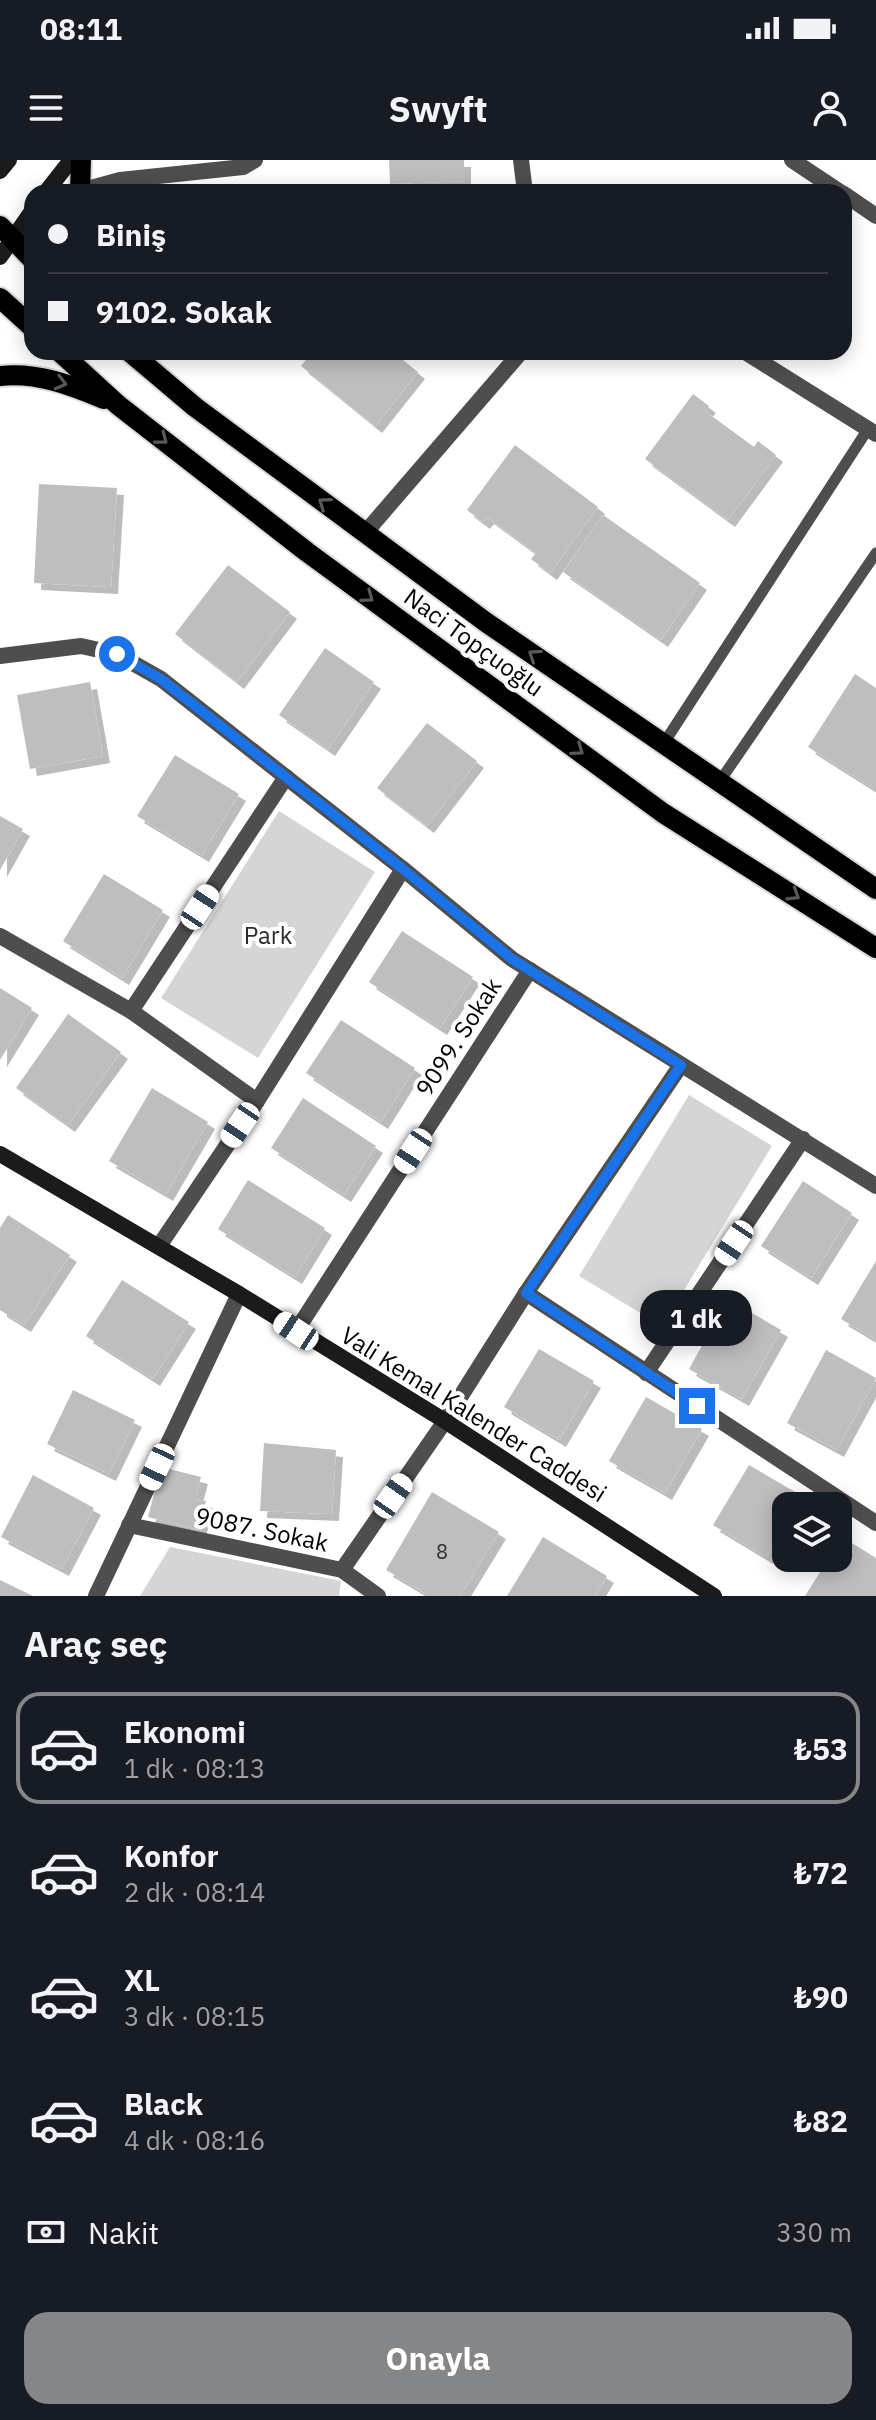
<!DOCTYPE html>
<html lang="tr">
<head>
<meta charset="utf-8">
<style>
  body { margin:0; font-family:"IBM Plex Sans",sans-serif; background:#20242c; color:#f1f3f6; height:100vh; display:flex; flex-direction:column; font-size:30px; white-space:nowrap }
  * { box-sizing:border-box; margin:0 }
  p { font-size:26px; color:#9ea1a6 }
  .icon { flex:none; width:44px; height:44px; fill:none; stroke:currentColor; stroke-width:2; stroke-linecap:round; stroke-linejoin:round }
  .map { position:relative; height:1436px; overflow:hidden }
  .sheet { display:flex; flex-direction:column; background:#171b24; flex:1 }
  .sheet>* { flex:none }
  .banner { position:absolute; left:24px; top:24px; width:828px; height:176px; border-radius:24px; box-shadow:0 4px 20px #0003; display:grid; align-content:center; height:176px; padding:0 24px; background:#171b24 }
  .fabs { position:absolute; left:772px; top:1332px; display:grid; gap:16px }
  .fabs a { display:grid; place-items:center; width:80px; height:80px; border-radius:16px; background:#171b24; box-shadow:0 4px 20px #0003; font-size:40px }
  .end { position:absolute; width:36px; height:36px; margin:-18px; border:10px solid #1a73e8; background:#fff; box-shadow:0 0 0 4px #fff }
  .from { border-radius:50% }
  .bubble { position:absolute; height:56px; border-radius:24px; background:#171b24; box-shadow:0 4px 20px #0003; font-size:26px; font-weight:800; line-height:56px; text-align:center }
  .car { position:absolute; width:24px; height:48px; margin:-24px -12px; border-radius:10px; box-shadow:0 0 6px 2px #0007; background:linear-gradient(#fff 24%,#345 0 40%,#fff 0 76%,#345 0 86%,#fff 0) }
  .banner b { display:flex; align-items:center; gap:28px; height:76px; font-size:30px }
  .banner b+b { border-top:2px solid #363941 }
  .banner i { width:20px; height:20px; background:#f1f3f6 }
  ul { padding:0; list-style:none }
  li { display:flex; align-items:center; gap:24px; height:112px; margin:0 16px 12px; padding:0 8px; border:4px solid transparent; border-radius:24px }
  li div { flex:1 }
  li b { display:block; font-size:30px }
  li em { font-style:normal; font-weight:800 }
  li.selected { border-color:#858687 }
  li>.icon { width:72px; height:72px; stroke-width:1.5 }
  h2 { padding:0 24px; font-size:36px; line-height:96px }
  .pay { display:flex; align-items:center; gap:20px; height:88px; padding:0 24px; font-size:30px }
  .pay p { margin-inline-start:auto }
  .button { display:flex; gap:16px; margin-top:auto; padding:16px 24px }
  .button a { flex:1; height:92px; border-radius:24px; background:#858687; color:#fff; font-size:32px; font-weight:800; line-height:92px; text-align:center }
  .status { display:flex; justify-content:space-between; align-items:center; height:56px; padding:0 40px; background:#171b24; direction:ltr }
  .status svg { height:22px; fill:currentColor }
  header { display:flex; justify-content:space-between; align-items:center; height:104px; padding:0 24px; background:#171b24; font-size:36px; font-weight:800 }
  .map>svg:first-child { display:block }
  .green { fill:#d5d5d5 }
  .building { fill:#bebebe; filter:url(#shadow) }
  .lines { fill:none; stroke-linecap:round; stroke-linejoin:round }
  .primary-casing { stroke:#dbdbdb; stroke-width:24 }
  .lane { stroke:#4e4e4e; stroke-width:11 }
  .street { stroke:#4e4e4e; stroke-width:16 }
  .secondary { stroke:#1b1b1b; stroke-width:16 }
  .primary { stroke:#000; stroke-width:20 }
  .oneway { stroke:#595959 }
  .route { stroke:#1a73e8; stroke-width:10 }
  .labels { text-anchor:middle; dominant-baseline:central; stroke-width:8; stroke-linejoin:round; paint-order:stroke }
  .number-label { font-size:20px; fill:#303030 }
  .street-label { font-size:24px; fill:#000; stroke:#fff }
  .park-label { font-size:24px; fill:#2c2c2c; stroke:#fff }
</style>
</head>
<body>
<div class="status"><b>08:11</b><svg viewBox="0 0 49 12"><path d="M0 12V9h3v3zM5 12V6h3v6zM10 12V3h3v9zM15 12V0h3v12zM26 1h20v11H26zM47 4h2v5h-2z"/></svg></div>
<header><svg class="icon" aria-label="menu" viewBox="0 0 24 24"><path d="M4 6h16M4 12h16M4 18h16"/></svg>Swyft<svg class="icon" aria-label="person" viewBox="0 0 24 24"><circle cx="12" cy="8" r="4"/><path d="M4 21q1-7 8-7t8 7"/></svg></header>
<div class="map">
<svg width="876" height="1436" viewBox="0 0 876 1436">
  <defs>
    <filter id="shadow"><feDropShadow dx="7" dy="7" stdDeviation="0" flood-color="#0004"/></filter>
  </defs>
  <rect width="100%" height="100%" fill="#fff"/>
  <g class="green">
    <path d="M279 651 375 712 258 898 161 838Z"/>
    <path d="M689 935 772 986 662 1166 579 1116Z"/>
    <path d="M170 1387 341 1421 339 1436H140Z"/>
  </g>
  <g class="building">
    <path d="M389 0H464V21L390 24Z"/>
    <path d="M312 192H393L418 212 375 266 301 206Z"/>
    <path d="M693 234 709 246 705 251 754 287 758 281 776 295 728 360 645 299Z"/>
    <path d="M515 285 598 347 550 413 531 399 536 393 487 357 483 362 467 350Z"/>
    <path d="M39 324 117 328 111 427 34 423Z"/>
    <path d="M603 355 700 423 661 480 563 412Z"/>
    <path d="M228 405 290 452 237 522 175 474Z"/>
    <path d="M325 488 374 522 328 589 279 555Z"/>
    <path d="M855 514 876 528V630L808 587Z"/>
    <path d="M90 522 103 596 30 609 17 535Z"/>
    <path d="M427 563 477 601 427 666 377 628Z"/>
    <path d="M175 595 239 634 202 695 137 656Z"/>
    <path d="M0 656 23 669 0 710Z"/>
    <path d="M104 714 163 750 122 818 63 781Z"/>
    <path d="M402 771 473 817 440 868 369 822Z"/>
    <path d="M0 828 32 848 0 900Z"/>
    <path d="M68 854 121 892 68 965 16 928Z"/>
    <path d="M341 860 415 908 381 962 306 913Z"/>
    <path d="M152 928 208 962 166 1034 109 1001Z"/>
    <path d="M303 938 376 986 344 1035 271 988Z"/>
    <path d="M248 1020 325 1068 295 1117 218 1069Z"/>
    <path d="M803 1021 852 1053 811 1118 761 1086Z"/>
    <path d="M8 1055 70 1095 24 1165 0 1150V1068Z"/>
    <path d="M876 1101V1180L841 1159Z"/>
    <path d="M122 1120 189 1162 153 1219 86 1176Z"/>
    <path d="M728 1139 781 1170 742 1239 689 1209Z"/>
    <path d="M539 1189 594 1221 559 1280 504 1247Z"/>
    <path d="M826 1190 876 1218 837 1290 787 1263Z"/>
    <path d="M73 1230 135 1260 109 1314 47 1284Z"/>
    <path d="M646 1237 702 1269 665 1333 609 1301Z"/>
    <path d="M264 1283 336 1290 332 1354 260 1351Z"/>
    <path d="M749 1305 802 1336 796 1346H786V1363L766 1397 713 1365Z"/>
    <path d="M161 1307 201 1317 195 1339 206 1341 199 1370 148 1357Z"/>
    <path d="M33 1315 94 1348 62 1409 1 1377Z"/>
    <path d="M432 1332 499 1372 460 1436H430L386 1410Z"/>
    <path d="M543 1377 607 1416 595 1436H507Z"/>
    <path d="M842 1377 876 1398V1436H805L829 1398H838V1383Z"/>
    <path d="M0 1420 33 1436H0Z"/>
  </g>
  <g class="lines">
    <defs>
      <g id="primary">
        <path d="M80 32 81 0"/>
        <path d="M0 66 32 99"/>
        <path d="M0 138 32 167"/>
        <path d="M60 192 118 245 307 392 663 653 876 788"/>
        <path d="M130 192 195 247 487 463 876 729"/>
        <path d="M0 216C37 212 71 225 104 239"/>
      </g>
    </defs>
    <use href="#primary" class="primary-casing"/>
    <g class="lane">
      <path d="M664 583 868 269"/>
      <path d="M720 621 876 393"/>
    </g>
    <g class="street">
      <path d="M521 0 525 32"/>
      <path d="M792 0 840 32"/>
      <path d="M80 31 120 20 243 7 255 0"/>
      <path d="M844 34 876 56"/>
      <path d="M745 192 876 274"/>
      <path d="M365 373 521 192"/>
      <path d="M0 496 81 486 117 494 161 519 403 709 512 799 876 1026"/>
      <path d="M0 776 131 851 257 941"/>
      <path d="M131 851 286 617"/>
      <path d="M159 1086 257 941 403 709"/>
      <path d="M526 1133 876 1363"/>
      <path d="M296 1171 530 810"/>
      <path d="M646 1213 803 979"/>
      <path d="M129 1365 342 1410 378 1436"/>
      <path d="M342 1410 445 1261 526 1133 681 905"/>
      <path d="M96 1436 239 1134"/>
    </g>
    <g class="secondary">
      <path d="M0 11 9 0"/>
      <path d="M46 32 71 0"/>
      <path d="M0 97 32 51"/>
      <path d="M0 994 239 1134 445 1261 714 1436"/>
    </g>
    <use href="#primary" class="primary"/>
  </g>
  <defs><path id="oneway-chevron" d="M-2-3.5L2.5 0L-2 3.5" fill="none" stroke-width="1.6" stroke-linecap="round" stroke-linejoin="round" transform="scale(2)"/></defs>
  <g class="oneway">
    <use href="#oneway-chevron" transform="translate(61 223) rotate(15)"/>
    <use href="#oneway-chevron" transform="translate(162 279) rotate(38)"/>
    <use href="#oneway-chevron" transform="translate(324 343) rotate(-144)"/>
    <use href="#oneway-chevron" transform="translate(368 437) rotate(36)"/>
    <use href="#oneway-chevron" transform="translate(534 495) rotate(-146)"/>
    <use href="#oneway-chevron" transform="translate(578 590) rotate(36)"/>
    <use href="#oneway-chevron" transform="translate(794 735) rotate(32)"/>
  </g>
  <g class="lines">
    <path class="route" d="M117 494 161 519 403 709 512 799 681 905 526 1133 697 1246"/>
  </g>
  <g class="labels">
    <g class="number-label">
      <text x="442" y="1391">8</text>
    </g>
    <g class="street-label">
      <text transform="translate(474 482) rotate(36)">Naci Topçuoğlu</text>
      <text transform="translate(458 877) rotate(-57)">9099. Sokak</text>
      <text transform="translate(474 1254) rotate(32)">Vali Kemal Kalender Caddesi</text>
      <text transform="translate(262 1369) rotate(12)">9087. Sokak</text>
    </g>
    <g class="park-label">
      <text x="268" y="775">Park</text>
    </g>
  </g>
</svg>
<div class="fabs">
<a><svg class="icon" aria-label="layers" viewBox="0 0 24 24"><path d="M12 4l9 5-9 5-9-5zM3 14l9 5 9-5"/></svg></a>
</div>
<i class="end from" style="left:117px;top:494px"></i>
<i class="end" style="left:697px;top:1246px"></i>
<div class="bubble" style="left:640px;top:1130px;width:112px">1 dk</div>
<i class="car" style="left:200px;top:747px;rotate:33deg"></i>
<i class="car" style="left:240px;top:965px;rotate:214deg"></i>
<i class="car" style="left:413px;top:991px;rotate:213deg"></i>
<i class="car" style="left:734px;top:1083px;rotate:214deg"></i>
<i class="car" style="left:296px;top:1171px;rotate:303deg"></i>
<i class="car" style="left:157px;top:1307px;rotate:205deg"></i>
<i class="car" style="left:393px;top:1336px;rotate:35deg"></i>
<div class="banner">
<b><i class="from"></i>Biniş</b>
<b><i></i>9102. Sokak</b>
</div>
</div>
<section class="sheet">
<h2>Araç seç</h2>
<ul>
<li class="selected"><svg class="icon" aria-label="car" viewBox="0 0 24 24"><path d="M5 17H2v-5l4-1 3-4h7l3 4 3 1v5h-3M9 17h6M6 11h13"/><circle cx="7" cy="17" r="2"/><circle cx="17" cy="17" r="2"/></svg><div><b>Ekonomi</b><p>1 dk · 08:13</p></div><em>₺53</em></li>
<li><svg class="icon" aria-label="car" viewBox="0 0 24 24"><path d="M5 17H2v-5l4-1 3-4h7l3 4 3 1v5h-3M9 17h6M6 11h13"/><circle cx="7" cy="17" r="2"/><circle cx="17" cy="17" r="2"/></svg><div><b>Konfor</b><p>2 dk · 08:14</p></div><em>₺72</em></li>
<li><svg class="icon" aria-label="car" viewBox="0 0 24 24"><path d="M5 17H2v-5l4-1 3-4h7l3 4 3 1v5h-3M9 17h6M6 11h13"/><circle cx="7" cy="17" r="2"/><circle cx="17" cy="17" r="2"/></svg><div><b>XL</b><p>3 dk · 08:15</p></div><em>₺90</em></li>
<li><svg class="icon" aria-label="car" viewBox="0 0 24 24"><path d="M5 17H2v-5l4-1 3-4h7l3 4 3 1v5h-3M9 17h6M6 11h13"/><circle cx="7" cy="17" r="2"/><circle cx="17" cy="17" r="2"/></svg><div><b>Black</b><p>4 dk · 08:16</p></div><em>₺82</em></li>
</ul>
<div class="pay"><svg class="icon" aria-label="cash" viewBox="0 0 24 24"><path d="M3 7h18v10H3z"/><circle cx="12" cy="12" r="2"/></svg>Nakit<p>330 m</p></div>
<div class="button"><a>Onayla</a></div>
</section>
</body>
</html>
